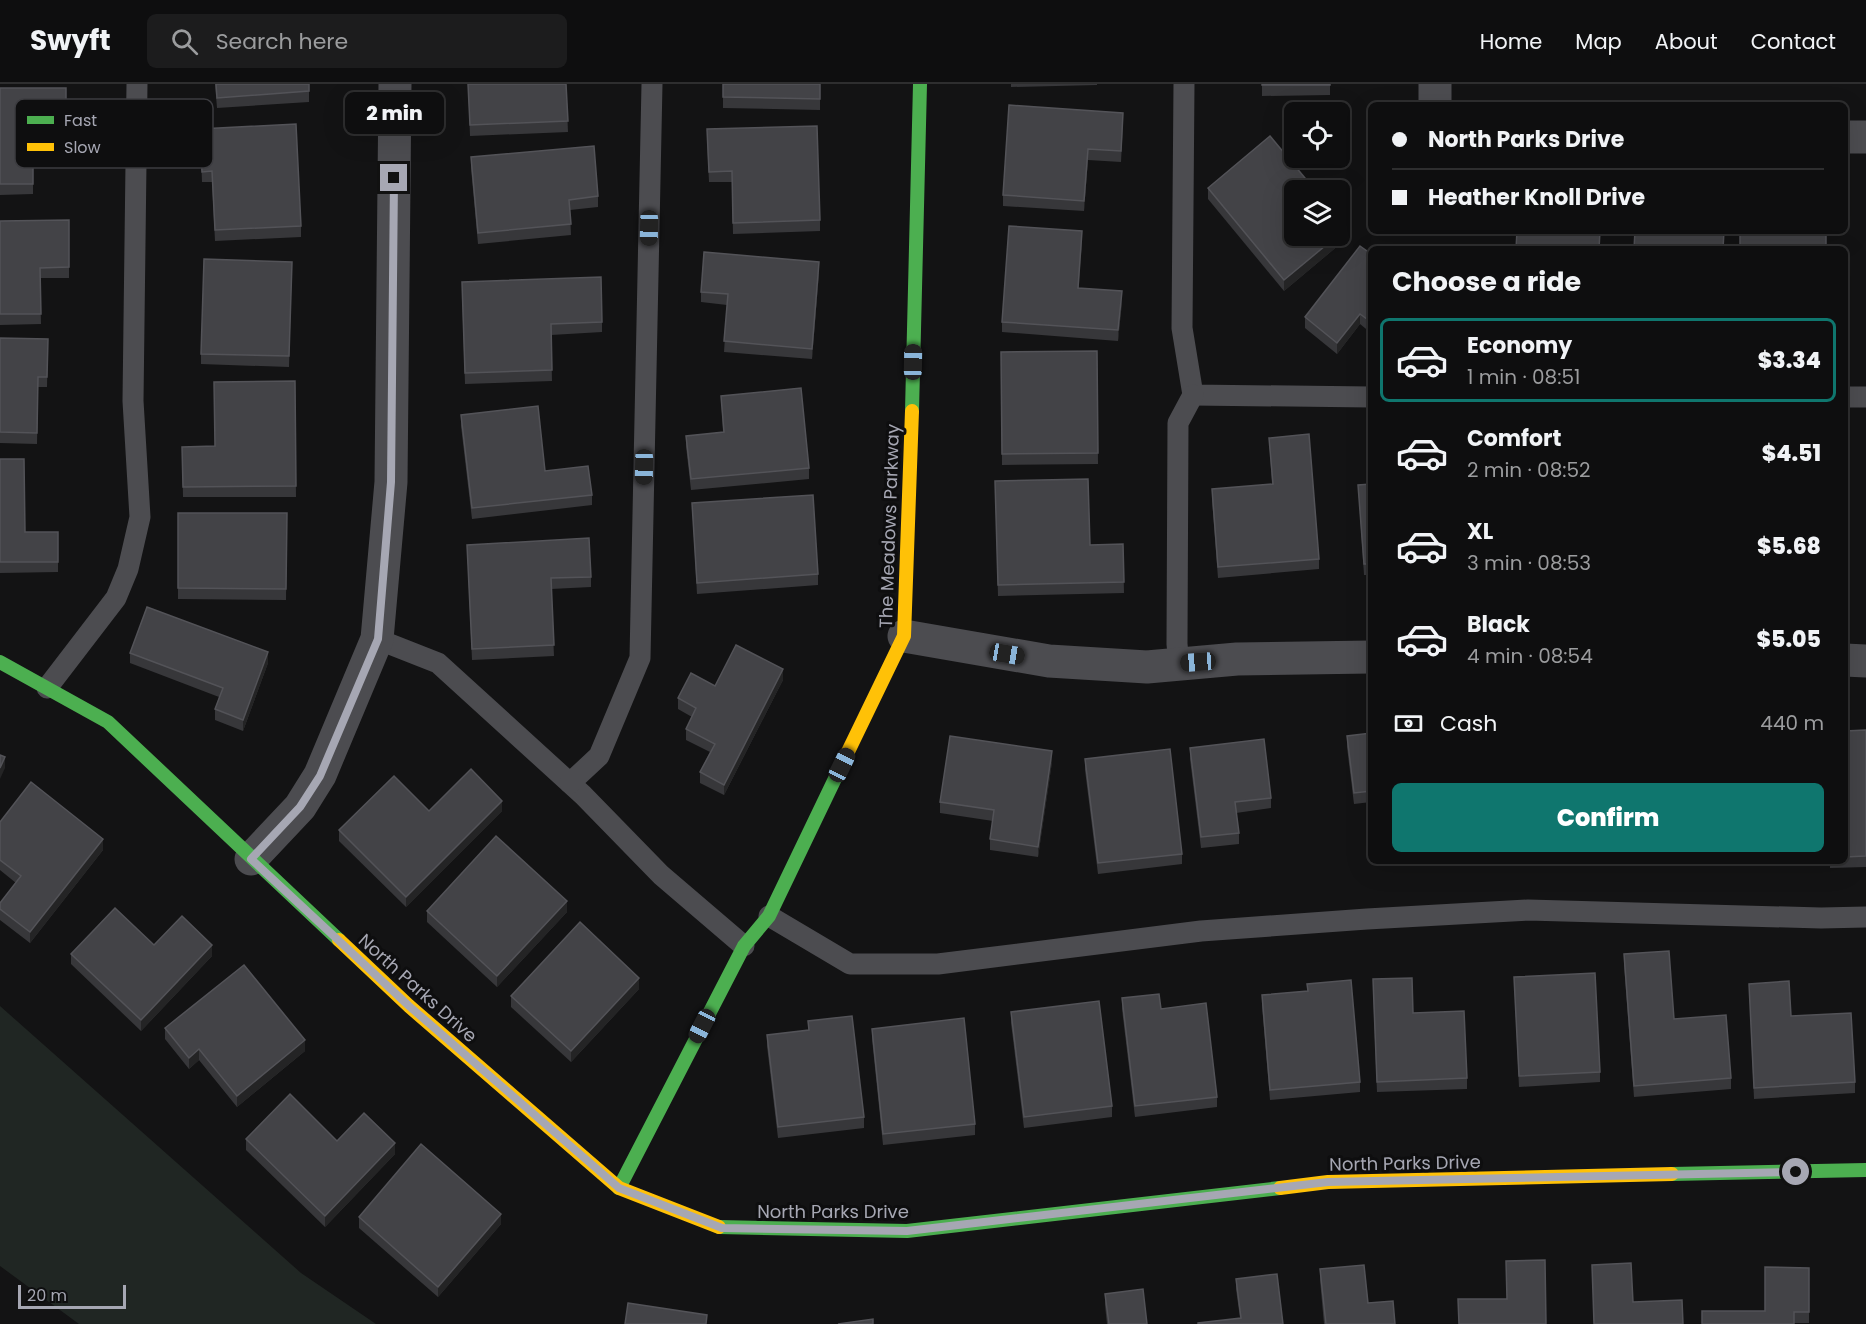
<!DOCTYPE html>
<html lang="en">
<head>
<meta charset="utf-8">
<style>
  body { margin:0; font-family:Poppins,sans-serif; background:#1c1c1d; color:#f1f3f6; height:100vh; display:flex; flex-direction:column; font-size:22px; white-space:nowrap }
  * { box-sizing:border-box; margin:0 }
  p { font-size:20px; color:#9b9c9e }
  .icon { flex:none; width:33px; height:33px; fill:none; stroke:currentColor; stroke-width:2; stroke-linecap:round; stroke-linejoin:round }
  .map { position:relative; flex:1; overflow:hidden }
  .panel { position:absolute; left:1368px; top:162px; width:480px; height:618px; display:flex; flex-direction:column; background:#0e0e0f; border-radius:9px; box-shadow:0 6px 24px #0002,0 0 0 2px #2e2e2f }
  .panel>* { flex:none }
  .banner { position:absolute; left:1368px; top:18px; width:480px; height:132px; border-radius:9px; box-shadow:0 6px 24px #0002,0 0 0 2px #2e2e2f; display:grid; align-content:center; height:132px; padding:0 24px; background:#0e0e0f }
  .buttons { position:absolute; left:1284px; top:18px; display:grid; gap:12px }
  .buttons a { display:grid; place-items:center; width:66px; height:66px; border-radius:9px; background:#0e0e0f; box-shadow:0 6px 24px #0002,0 0 0 2px #2e2e2f; font-size:30px }
  .scale { position:absolute; left:18px; bottom:15px; width:108px; box-sizing:border-box; padding-left:6px; border:3px solid #a6a7b3; border-top:0; font-size:16px; line-height:21px; white-space:nowrap; color:#a6a7b3; -webkit-text-stroke:4px #0e0e0f; paint-order:stroke }
  .end { position:absolute; width:27px; height:27px; margin:-14px; border:8px solid #a6a7b3; background:#111; box-shadow:0 0 0 3px #111 }
  .from { border-radius:50% }
  .bubble { position:absolute; height:42px; border-radius:9px; background:#0e0e0f; box-shadow:0 6px 24px #0002,0 0 0 2px #2e2e2f; font-size:20px; font-weight:800; line-height:42px; text-align:center }
  .car { position:absolute; width:18px; height:36px; margin:-18px -9px; border-radius:8px; box-shadow:0 0 4px 2px #0007; background:linear-gradient(#222 24%,#8ab4d8 0 40%,#222 0 76%,#8ab4d8 0 86%,#222 0) }
  .banner b { display:flex; align-items:center; gap:21px; height:57px; font-size:22px }
  .banner b+b { border-top:2px solid #2e2e2f }
  .banner i { width:15px; height:15px; background:#f1f3f6 }
  ul { padding:0; list-style:none }
  li { display:flex; align-items:center; gap:18px; height:84px; margin:0 12px 9px; padding:0 12px; border:3px solid transparent; border-radius:9px }
  li div { flex:1 }
  li b { display:block; font-size:22px }
  li em { font-style:normal; font-weight:800 }
  li.selected { border-color:#0f766e }
  li>.icon { width:54px; height:54px; stroke-width:1.5 }
  h2 { padding:0 24px; font-size:27px; line-height:72px }
  .pay { display:flex; align-items:center; gap:15px; height:66px; padding:0 24px; font-size:22px }
  .pay p { margin-inline-start:auto }
  .action { display:flex; gap:12px; margin-top:auto; padding:12px 24px }
  .action a { flex:1; height:69px; border-radius:9px; background:#0f766e; color:#fff; font-size:24px; font-weight:800; line-height:69px; text-align:center }
  header { display:flex; align-items:center; gap:36px; box-sizing:border-box; height:84px; padding:0 30px; background:#0e0e0f; border-bottom:2px solid #2e2e2f }
  header strong { font-size:28px }
  nav { display:flex; gap:33px; margin-inline-start:auto; font-size:21px }
  .search { width:420px; height:54px; background:#1c1c1d; display:flex; align-items:center; gap:15px; box-sizing:border-box; padding:0 21px; border-radius:9px; color:#9b9c9e; font-size:22px }
  .map>svg:first-child { display:block }
  .green { fill:#202623 }
  .lines { fill:none; stroke-linecap:round; stroke-linejoin:round }
  .lane { stroke:#4c4c50; stroke-width:21 }
  .street { stroke:#4c4c50; stroke-width:33 }
  .fast { stroke:#4caf50; stroke-width:14 }
  .slow { stroke:#ffc107; stroke-width:14 }
  .wall { fill:#37373a }
  .shaded-wall { fill:#242425 }
  .building { fill:#434347; stroke:#535358; stroke-width:1.5 }
  .route { stroke:#a6a7b3; stroke-width:8 }
  .labels { text-anchor:middle; dominant-baseline:central; stroke-width:6; stroke-linejoin:round; paint-order:stroke }
  .street-label { font-size:18px; fill:#a6a7b3; stroke:#0e0e0f }
  .key { fill:#0e0e0f; stroke:#3c3c40; stroke-width:1.5 }
  .key-label { font-size:16px; fill:#a6a7b3 }
</style>
</head>
<body>
<header>
<strong>Swyft</strong>
<div class="search"><svg class="icon" aria-label="search" viewBox="0 0 24 24"><circle cx="10" cy="10" r="6"/><path d="M15 15l6 6"/></svg>Search here</div>
<nav><a>Home</a><a>Map</a><a>About</a><a>Contact</a></nav>
</header>
<div class="map">
<svg width="1866" height="1240" viewBox="0 0 1866 1240">
  <rect width="100%" height="100%" fill="#131314"/>
  <path class="green" d="M0 922 301 1189 376 1240H79L0 1182Z"/>
  <g class="lines">
    <g class="lane">
      <path d="M1184 0 1182 244 1193 311 1371 313"/>
      <path d="M1845 313H1866"/>
      <path d="M377 555 438 579 583 711 661 791 744 862"/>
      <path d="M1179 580 1177 560 1178 339 1193 311"/>
      <path d="M47 604 116 514 128 485 140 433 133 317 137 0"/>
      <path d="M570 699 599 672 640 574 652 0"/>
      <path d="M769 832 850 880H938L1201 847 1367 835 1528 826 1821 834 1866 833"/>
    </g>
    <g class="street">
      <path d="M1435 21V0"/>
      <path d="M1845 53H1866"/>
      <path d="M904 552 1049 577 1147 583 1237 575 1371 573"/>
      <path d="M1845 576 1866 577"/>
      <path d="M251 775 300 723 320 691 377 555 391 398 395 0"/>
    </g>
    <g class="fast">
      <path d="M912 327 920 0"/>
      <path d="M0 578 108 638 339 856"/>
      <path d="M1672 1090 1866 1086"/>
      <path d="M619 1104 744 862 769 832 843 678"/>
      <path d="M719 1143 907 1147 1280 1104"/>
    </g>
    <g class="slow">
      <path d="M843 678 904 552 912 327"/>
      <path d="M339 856 409 922 619 1104 719 1143"/>
      <path d="M1280 1104 1328 1098 1672 1090"/>
    </g>
  </g>
  <g class="wall">
    <path d="M215 0H309V18L217 24Z"/>
    <path d="M468 0H566L568 48 470 52Z"/>
    <path d="M723 0H820V26L723 24Z"/>
    <path d="M1011 0H1097V1L1011 3Z"/>
    <path d="M1262 0H1330V11L1262 12Z"/>
    <path d="M0 4H66V57H33V110L0 111Z"/>
    <path d="M1123 39 1121 78 1088 76 1084 127 1003 122V111Z"/>
    <path d="M200 45 301 142V153L215 157 212 98H202Z"/>
    <path d="M707 56 820 136V147L733 150 732 98H709Z"/>
    <path d="M471 73 598 112V123L570 126 571 151 478 160 471 84Z"/>
    <path d="M1208 104 1346 155 1284 207 1208 115Z"/>
    <path d="M69 136V194H40L41 240 0 241V137Z"/>
    <path d="M1082 158 1078 204 1122 218 1118 257 1002 248V238Z"/>
    <path d="M1371 170V249L1360 240 1337 270 1305 244V233Z"/>
    <path d="M292 178 289 283 201 280V270Z"/>
    <path d="M819 189 812 275 724 268 727 221 701 218V208Z"/>
    <path d="M462 209 602 238V248L551 251 552 297 465 300Z"/>
    <path d="M0 254 48 255 47 303H38L37 360 0 359Z"/>
    <path d="M1097 267 1098 380 1002 381 1001 268Z"/>
    <path d="M295 297 296 413H183L182 363 215 362Z"/>
    <path d="M721 312 809 384V395L691 406 686 362V352L723 348Z"/>
    <path d="M461 331 545 387 592 411V421L472 435 461 342Z"/>
    <path d="M1269 354 1319 475V485L1218 494 1212 416V405L1272 400Z"/>
    <path d="M0 375 25 448H58V488L0 489Z"/>
    <path d="M995 397 1090 461 1123 460 1124 509 998 512Z"/>
    <path d="M1371 400V491H1364L1358 401Z"/>
    <path d="M692 419 818 490V501L697 510Z"/>
    <path d="M178 429H287L286 516 178 515Z"/>
    <path d="M467 461 591 493V503L551 505 554 572 472 576Z"/>
    <path d="M130 569 268 579 243 647 215 636V625L219 613 130 579Z"/>
    <path d="M783 596 724 711 700 699V688L710 668 686 656V645L692 633 678 625V614L715 602Z"/>
    <path d="M1866 646V783L1830 784V777H1845V647Z"/>
    <path d="M1371 649V718L1354 720 1347 663V652Z"/>
    <path d="M1190 664 1271 714V724L1236 729 1239 749V760L1201 764 1190 675Z"/>
    <path d="M1085 675 1182 770V780L1098 790 1085 686Z"/>
    <path d="M1052 678 1038 773 990 766V755L993 737 940 729V718Z"/>
    <path d="M429 727H502L406 823 339 757V746Z"/>
    <path d="M0 738 103 766 30 859 0 836V825L16 799 0 786Z"/>
    <rect x="1642" y="777" width="38" height="1"/>
    <path d="M427 827 567 828 497 903 427 838Z"/>
    <path d="M154 861 212 872 141 947 71 880V870Z"/>
    <path d="M1624 870 1674 935 1731 994V1005L1634 1013 1624 881Z"/>
    <path d="M1514 893 1600 988V998L1519 1003Z"/>
    <path d="M1307 900 1360 998V1008L1270 1016 1262 922V911L1307 907Z"/>
    <path d="M1749 900 1791 932 1855 998V1009L1754 1015Z"/>
    <path d="M639 905 571 978 511 923V912Z"/>
    <path d="M1373 906 1413 929 1467 994V1005L1377 1008Z"/>
    <path d="M1122 914 1161 925 1217 1013V1023L1135 1033 1122 925Z"/>
    <path d="M1011 928 1112 1022V1033L1024 1044 1011 939Z"/>
    <path d="M808 937 864 1033V1044L778 1054 767 962V951L808 946Z"/>
    <path d="M165 944 305 967 237 1023 199 976 189 985 165 955Z"/>
    <path d="M872 945 975 1040V1051L883 1061 872 955Z"/>
    <path d="M246 1055 337 1057 395 1070 325 1143 246 1066Z"/>
    <path d="M359 1133 501 1140 438 1213 359 1144Z"/>
    <path d="M1809 1184V1239H1794L1765 1227Z"/>
    <path d="M1320 1185 1368 1219 1395 1240H1324L1320 1196Z"/>
    <path d="M1236 1195 1283 1240 1240 1234 1236 1205Z"/>
    <path d="M1105 1210 1147 1240H1107L1105 1221Z"/>
  </g>
  <g class="shaded-wall">
    <path d="M1088 65V76L1084 127V117Z"/>
    <path d="M1346 144V155L1284 207V196L1337 152H1340V149Z"/>
    <path d="M1082 147V158L1078 215V204Z"/>
    <path d="M819 178V189L812 275V265Z"/>
    <path d="M1122 207V218L1118 257V246Z"/>
    <path d="M1360 230V240L1337 270V259Z"/>
    <path d="M268 568V579L243 647V636Z"/>
    <path d="M783 585V596L724 711V701Z"/>
    <path d="M1052 667V678L1038 773V763Z"/>
    <path d="M5 673V684L0 695V684Z"/>
    <path d="M502 717V727L406 823V813Z"/>
    <path d="M103 755V766L30 859V848Z"/>
    <path d="M567 817V828L497 903V892Z"/>
    <path d="M212 861V872L141 947V936Z"/>
    <path d="M639 894V905L571 978V967Z"/>
    <path d="M305 956V967L237 1023V1012Z"/>
    <path d="M199 965V976L189 985V974Z"/>
    <path d="M395 1059V1070L325 1143V1132Z"/>
    <path d="M501 1130V1140L438 1213V1203Z"/>
  </g>
  <g class="building">
    <path d="M216 0H309V7L217 14Z"/>
    <path d="M468 0H566L568 37 470 41Z"/>
    <path d="M723 0H820V15L723 13Z"/>
    <rect x="1262" y="0" width="68" height="1"/>
    <path d="M0 4H66V46H33V100H0Z"/>
    <path d="M1009 21 1123 29 1121 67 1088 65 1084 117 1003 111Z"/>
    <path d="M296 40 301 142 215 146 212 87 202 88 200 45Z"/>
    <path d="M817 42 820 136 733 139 732 87 709 88 707 45Z"/>
    <path d="M1270 52 1315 106H1294V152H1337L1284 196 1208 104Z"/>
    <path d="M594 62 598 112 569 116 571 140 478 149 471 73Z"/>
    <path d="M69 136V183L40 184 41 230H0V137Z"/>
    <path d="M1340 137 1346 144 1340 149Z"/>
    <path d="M1009 142 1082 147 1078 204 1122 207 1118 246 1002 238Z"/>
    <path d="M1517 147H1600L1599 165H1516Z"/>
    <path d="M1635 147H1724L1723 165H1634Z"/>
    <rect x="1740" y="147" width="86" height="18"/>
    <path d="M1360 162 1371 170V238L1360 230 1337 259 1305 233Z"/>
    <path d="M704 168 819 178 812 265 724 257 728 210 701 208Z"/>
    <path d="M204 175 292 178 289 272 201 270Z"/>
    <path d="M601 193 602 238 551 240 552 286 465 289 462 198Z"/>
    <path d="M0 254 48 255 47 293H38L37 349 0 348Z"/>
    <path d="M1097 267 1098 369 1002 370 1001 268Z"/>
    <path d="M295 297 296 402 183 403 182 363 215 362 214 298Z"/>
    <path d="M801 304 809 384 691 395 686 352 724 348 721 312Z"/>
    <path d="M538 322 545 387 588 382 592 411 472 424 461 331Z"/>
    <path d="M1309 350 1319 475 1218 483 1212 405 1273 400 1269 354Z"/>
    <path d="M0 375H24L25 448H58V478H0Z"/>
    <path d="M1088 395 1090 461 1123 460 1124 498 998 501 995 397Z"/>
    <path d="M1371 400V480H1364L1358 401Z"/>
    <path d="M813 411 818 490 697 499 692 419Z"/>
    <path d="M178 429H287L286 505 178 504Z"/>
    <path d="M589 454 591 493 551 494 554 561 472 565 467 461Z"/>
    <path d="M147 523 268 568 243 636 215 625 223 604 130 569Z"/>
    <path d="M736 561 783 585 724 701 700 688 715 660 686 645 696 624 678 614 691 589 715 602Z"/>
    <path d="M1866 646V772L1845 773V647Z"/>
    <path d="M1371 649V707L1354 709 1347 652Z"/>
    <path d="M950 652 1052 667 1038 763 990 755 994 726 940 718Z"/>
    <path d="M1264 655 1271 714 1235 718 1239 749 1201 753 1190 664Z"/>
    <path d="M1170 665 1182 770 1098 779 1085 675Z"/>
    <path d="M0 671 5 673 0 684Z"/>
    <path d="M471 685 502 717 406 813 339 746 394 692 429 727Z"/>
    <path d="M31 698 103 755 30 848 0 825V819L21 792 0 776V738Z"/>
    <path d="M496 752 567 817 497 892 427 827Z"/>
    <path d="M115 824 154 861 182 832 212 861 141 936 71 870Z"/>
    <path d="M580 838 639 894 571 967 511 912Z"/>
    <path d="M1669 867 1674 935 1726 931 1731 994 1634 1002 1624 870Z"/>
    <path d="M244 881 305 956 237 1012 199 965 189 974 165 944Z"/>
    <path d="M1595 889 1600 988 1519 992 1514 893Z"/>
    <path d="M1412 894 1413 929 1464 927 1467 994 1377 998 1373 895Z"/>
    <path d="M1351 896 1360 998 1270 1006 1262 911 1308 907 1307 900Z"/>
    <path d="M1789 897 1791 932 1851 929 1855 998 1754 1004 1749 900Z"/>
    <path d="M1159 910 1161 925 1206 919 1217 1013 1135 1022 1122 914Z"/>
    <path d="M1099 917 1112 1022 1024 1033 1011 928Z"/>
    <path d="M852 932 864 1033 778 1043 767 951 809 946 808 937Z"/>
    <path d="M964 934 975 1040 883 1050 872 945Z"/>
    <path d="M290 1010 337 1057 364 1029 395 1059 325 1132 246 1055Z"/>
    <path d="M421 1060 501 1130 438 1203 359 1133Z"/>
    <path d="M1545 1176 1546 1240H1459L1458 1215H1507L1506 1177Z"/>
    <path d="M1631 1179 1633 1218 1682 1216 1683 1240H1594L1592 1181Z"/>
    <path d="M1364 1181 1368 1219 1393 1217 1395 1240H1326L1320 1185Z"/>
    <path d="M1765 1183 1809 1184V1228H1794V1240H1702V1227H1765Z"/>
    <path d="M1277 1190 1283 1240H1198V1239L1241 1234 1236 1195Z"/>
    <path d="M1143 1205 1147 1240H1109L1105 1210Z"/>
    <path d="M628 1219 707 1231 706 1240H625Z"/>
    <path d="M873 1235V1240H838Z"/>
  </g>
  <g class="lines">
    <path class="route" d="M394 94 391 398 378 555 320 692 300 723 251 775 409 922 619 1104 722 1144 907 1147 1328 1098 1796 1088"/>
  </g>
  <g class="labels">
    <g class="street-label">
      <text transform="translate(889 442) rotate(-88)">The Meadows Parkway</text>
      <text transform="translate(418 904) rotate(42)">North Parks Drive</text>
      <text transform="translate(1405 1079) rotate(-1)">North Parks Drive</text>
      <text x="833" y="1127">North Parks Drive</text>
    </g>
  </g>
  <rect x="15" y="15" width="198" height="69" rx="9" class="key"/>
  <rect x="27" y="32" width="27" height="8" fill="#4caf50"/>
  <rect x="27" y="59" width="27" height="8" fill="#ffc107"/>
  <g class="key-label">
    <text x="64" y="42">Fast</text>
    <text x="64" y="69">Slow</text>
  </g>
</svg>
<div class="buttons">
<a><svg class="icon" aria-label="locate" viewBox="0 0 24 24"><circle cx="12" cy="12" r="6"/><path d="M12 2v4M12 18v4M2 12h4M18 12h4"/></svg></a>
<a><svg class="icon" aria-label="layers" viewBox="0 0 24 24"><path d="M12 4l9 5-9 5-9-5zM3 14l9 5 9-5"/></svg></a>
</div>
<div class="scale">20 m</div>
<i class="end from" style="left:1796px;top:1088px"></i>
<i class="end" style="left:394px;top:94px"></i>
<div class="bubble" style="left:345px;top:8px;width:99px">2 min</div>
<i class="car" style="left:649px;top:144px;rotate:181deg"></i>
<i class="car" style="left:913px;top:278px;rotate:1deg"></i>
<i class="car" style="left:644px;top:383px;rotate:181deg"></i>
<i class="car" style="left:1007px;top:570px;rotate:100deg"></i>
<i class="car" style="left:1198px;top:578px;rotate:266deg"></i>
<i class="car" style="left:842px;top:681px;rotate:26deg"></i>
<i class="car" style="left:702px;top:942px;rotate:207deg"></i>
<div class="banner">
<b><i class="from"></i>North Parks Drive</b>
<b><i></i>Heather Knoll Drive</b>
</div>
<section class="panel">
<h2>Choose a ride</h2>
<ul>
<li class="selected"><svg class="icon" aria-label="car" viewBox="0 0 24 24"><path d="M5 17H2v-5l4-1 3-4h7l3 4 3 1v5h-3M9 17h6M6 11h13"/><circle cx="7" cy="17" r="2"/><circle cx="17" cy="17" r="2"/></svg><div><b>Economy</b><p>1 min · 08:51</p></div><em>$3.34</em></li>
<li><svg class="icon" aria-label="car" viewBox="0 0 24 24"><path d="M5 17H2v-5l4-1 3-4h7l3 4 3 1v5h-3M9 17h6M6 11h13"/><circle cx="7" cy="17" r="2"/><circle cx="17" cy="17" r="2"/></svg><div><b>Comfort</b><p>2 min · 08:52</p></div><em>$4.51</em></li>
<li><svg class="icon" aria-label="car" viewBox="0 0 24 24"><path d="M5 17H2v-5l4-1 3-4h7l3 4 3 1v5h-3M9 17h6M6 11h13"/><circle cx="7" cy="17" r="2"/><circle cx="17" cy="17" r="2"/></svg><div><b>XL</b><p>3 min · 08:53</p></div><em>$5.68</em></li>
<li><svg class="icon" aria-label="car" viewBox="0 0 24 24"><path d="M5 17H2v-5l4-1 3-4h7l3 4 3 1v5h-3M9 17h6M6 11h13"/><circle cx="7" cy="17" r="2"/><circle cx="17" cy="17" r="2"/></svg><div><b>Black</b><p>4 min · 08:54</p></div><em>$5.05</em></li>
</ul>
<div class="pay"><svg class="icon" aria-label="cash" viewBox="0 0 24 24"><path d="M3 7h18v10H3z"/><circle cx="12" cy="12" r="2"/></svg>Cash<p>440 m</p></div>
<div class="action"><a>Confirm</a></div>
</section>
</div>
</body>
</html>
